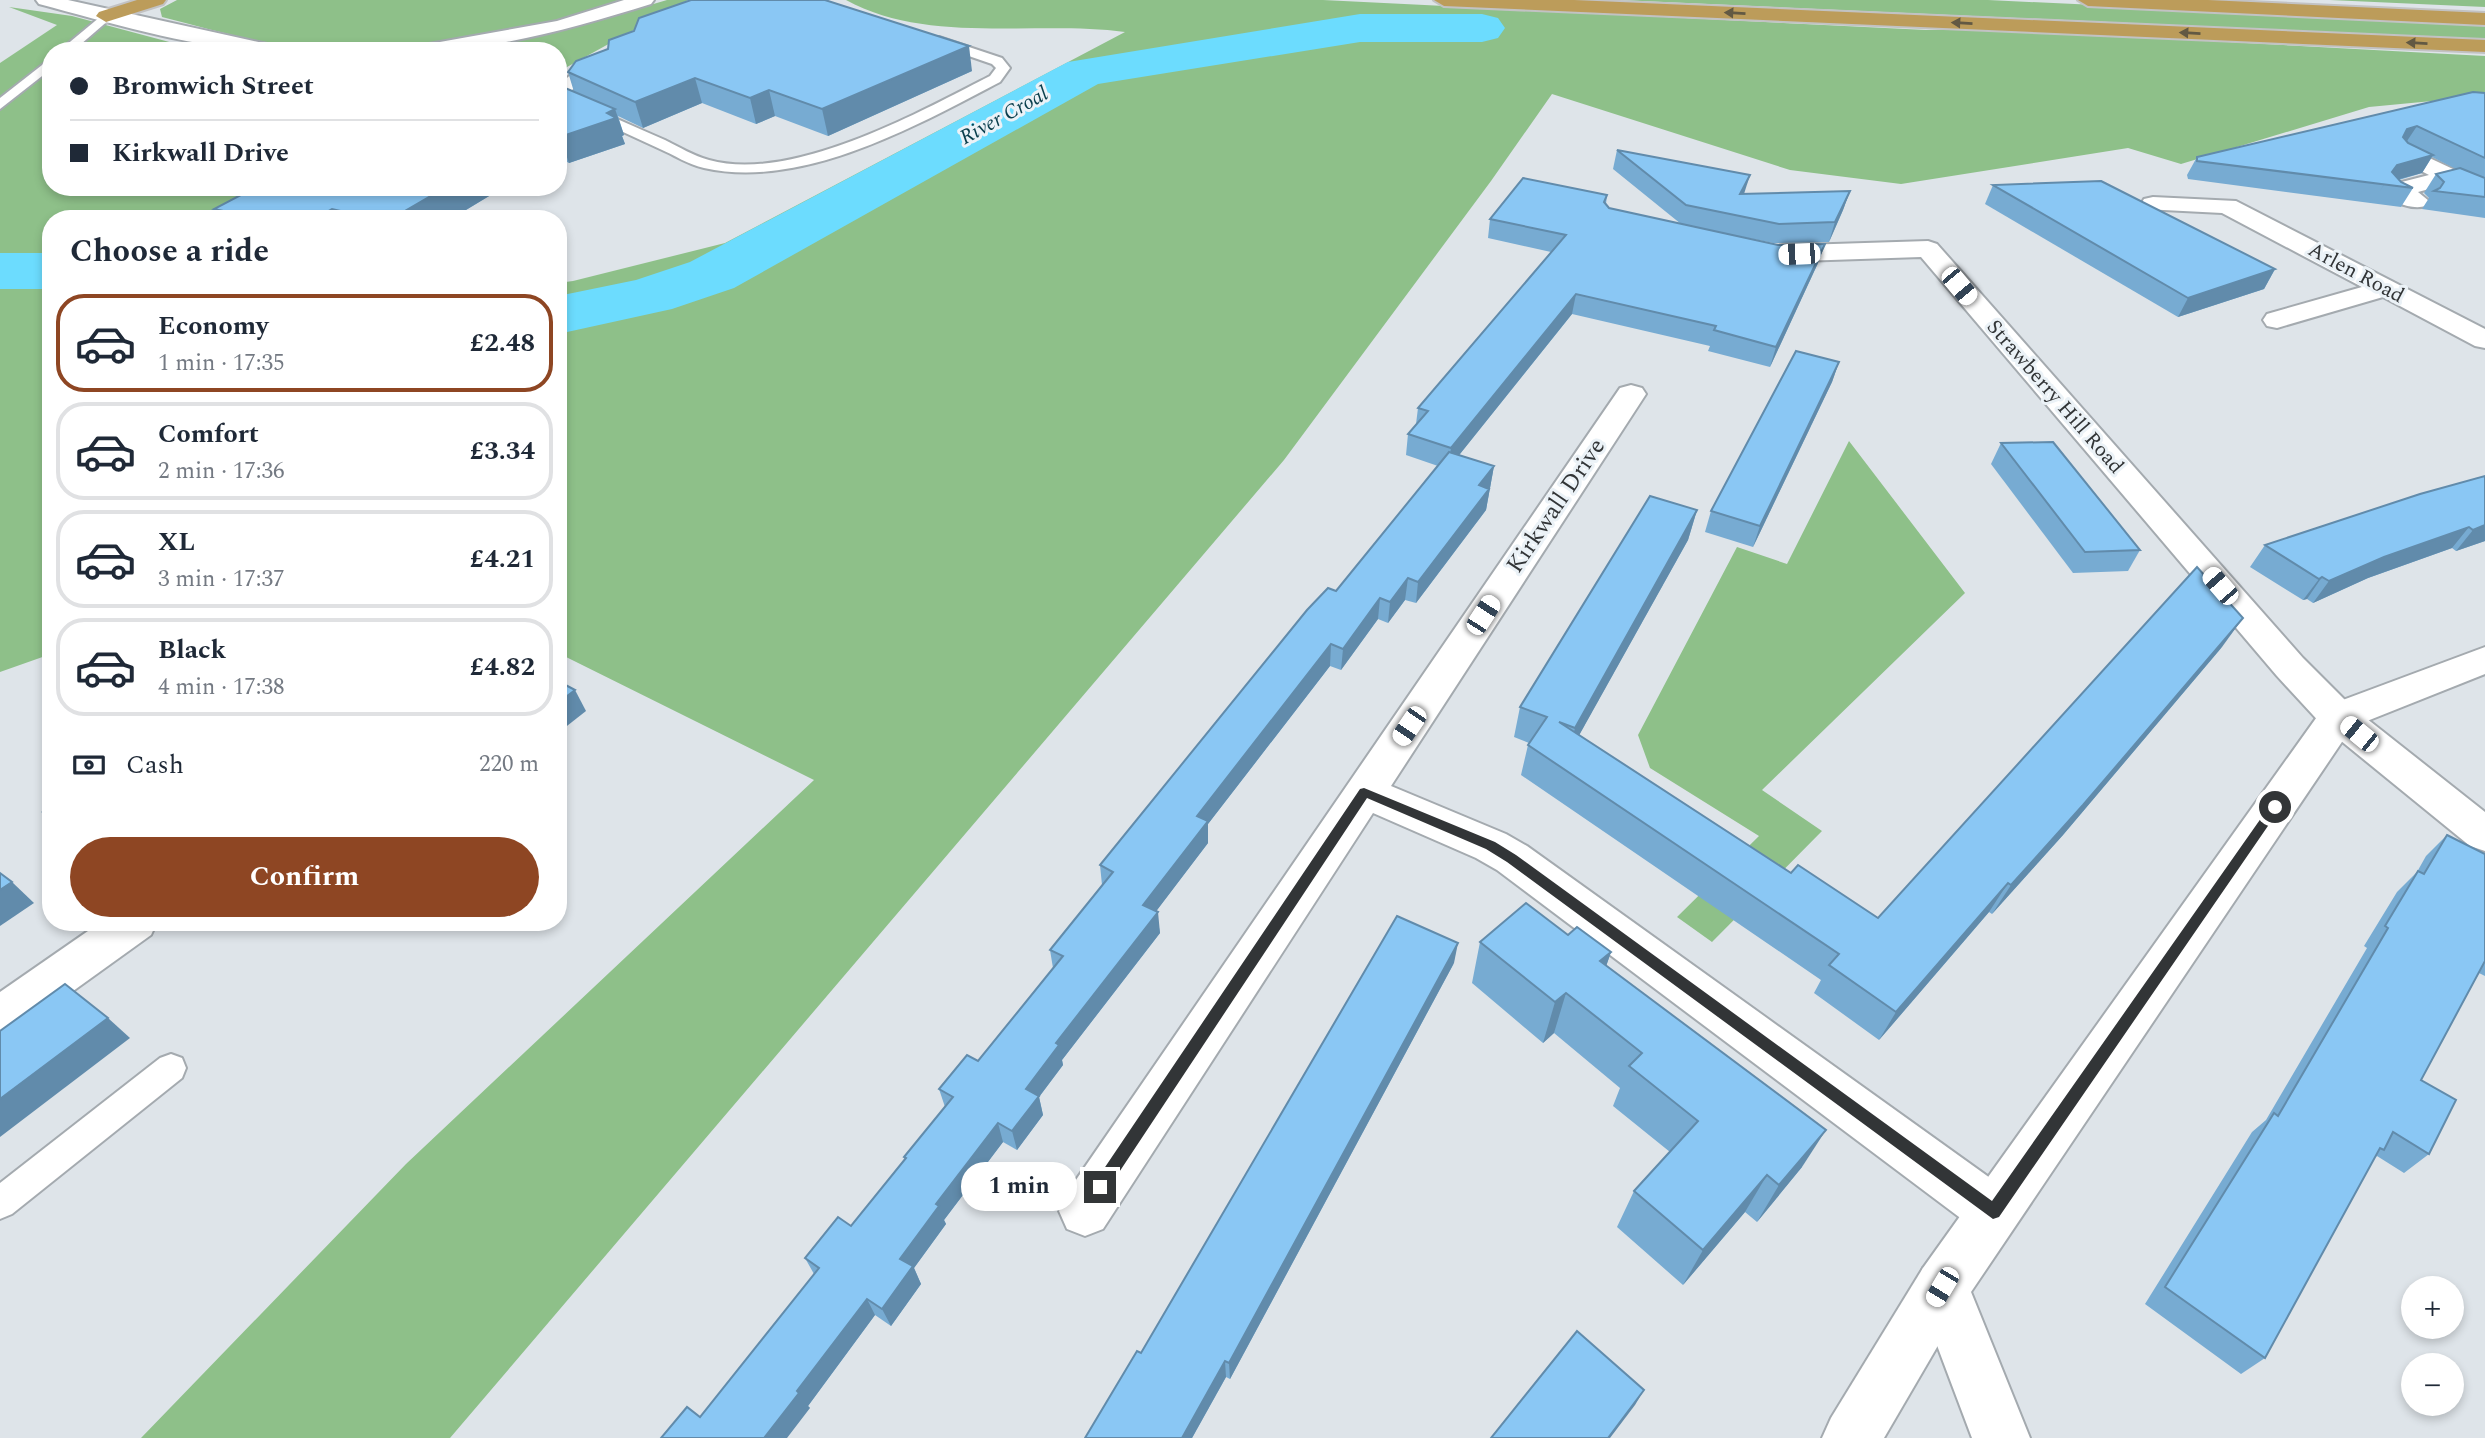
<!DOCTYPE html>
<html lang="en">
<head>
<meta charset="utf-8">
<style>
  body { margin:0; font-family:Spectral,serif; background:#f2f2f3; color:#1f2937; height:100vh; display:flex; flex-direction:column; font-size:26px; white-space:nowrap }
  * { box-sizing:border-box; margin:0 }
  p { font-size:23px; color:#747a83 }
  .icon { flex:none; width:38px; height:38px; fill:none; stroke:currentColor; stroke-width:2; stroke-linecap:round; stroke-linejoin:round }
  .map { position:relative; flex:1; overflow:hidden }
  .drawer { position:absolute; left:42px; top:210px; width:525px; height:721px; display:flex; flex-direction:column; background:#fff; border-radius:28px; box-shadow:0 4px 10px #0003 }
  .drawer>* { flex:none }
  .guide { position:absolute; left:42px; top:42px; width:525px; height:154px; border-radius:28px; box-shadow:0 4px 10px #0003; display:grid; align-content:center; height:154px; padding:0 28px; background:#fff }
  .controls { position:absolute; left:2401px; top:1276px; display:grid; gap:14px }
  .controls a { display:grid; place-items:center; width:63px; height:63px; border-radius:50%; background:#fff; box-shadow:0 4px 10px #0003; font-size:35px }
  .end { position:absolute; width:32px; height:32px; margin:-16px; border:9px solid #323537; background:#fff; box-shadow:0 0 0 4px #fff }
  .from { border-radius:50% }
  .bubble { position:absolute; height:49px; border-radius:24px; background:#fff; box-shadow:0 4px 10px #0003; font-size:23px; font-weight:700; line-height:49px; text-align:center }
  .car { position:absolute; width:21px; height:42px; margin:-21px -10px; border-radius:9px; box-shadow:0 0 5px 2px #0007; background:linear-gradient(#fff 24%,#345 0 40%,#fff 0 76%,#345 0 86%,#fff 0) }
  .guide b { display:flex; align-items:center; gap:24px; height:66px; font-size:26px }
  .guide b+b { border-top:2px solid #e0e1e3 }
  .guide i { width:18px; height:18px; background:#1f2937 }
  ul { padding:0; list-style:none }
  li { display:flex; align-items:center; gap:21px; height:98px; margin:0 14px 10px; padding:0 14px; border:4px solid #e0e1e3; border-radius:28px }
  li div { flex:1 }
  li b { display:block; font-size:26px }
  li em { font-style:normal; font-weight:700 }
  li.active { border-color:#8e4623 }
  li>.icon { width:63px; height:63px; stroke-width:1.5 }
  h2 { padding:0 28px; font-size:32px; line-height:84px }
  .pay { display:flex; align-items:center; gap:18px; height:77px; padding:0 28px; font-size:26px }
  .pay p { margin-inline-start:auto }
  .button { display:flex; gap:14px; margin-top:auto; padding:14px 28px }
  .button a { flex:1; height:80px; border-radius:42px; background:#8e4623; color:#fff; font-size:28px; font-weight:700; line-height:80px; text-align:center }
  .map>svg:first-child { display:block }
  .green { fill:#8ec089 }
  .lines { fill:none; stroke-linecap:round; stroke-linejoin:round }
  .river { fill:#6cdcfe; fill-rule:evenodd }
  .service-casing { stroke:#a4aaaf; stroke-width:4 }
  .minor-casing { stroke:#a4aaaf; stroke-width:4 }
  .tertiary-casing { stroke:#a4aaaf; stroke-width:4 }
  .secondary-casing { stroke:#a4aaaf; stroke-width:4 }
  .trunk-casing { stroke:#c2c2c3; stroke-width:4 }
  .service { fill:#fff; fill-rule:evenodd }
  .minor { fill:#fff; fill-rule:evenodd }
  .tertiary { fill:#fff; fill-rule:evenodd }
  .secondary { fill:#fff; fill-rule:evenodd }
  .trunk { fill:#bc9c5a; fill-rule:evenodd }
  .wall { fill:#77abd2 }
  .shaded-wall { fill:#618bab }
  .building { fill:#8ac7f4; stroke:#618bab; stroke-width:2 }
  .oneway { fill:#625943 }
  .route { fill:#323537 }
  .labels { text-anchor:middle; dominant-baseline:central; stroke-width:6; stroke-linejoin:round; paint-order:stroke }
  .far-water-label { font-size:21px; font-style:italic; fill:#093e4c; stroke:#ebf2f7 }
  .far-street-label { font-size:21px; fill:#323537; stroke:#ebf2f7 }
  .street-label { font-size:24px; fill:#323537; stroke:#ebf2f7 }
</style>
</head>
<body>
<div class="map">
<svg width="2485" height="1438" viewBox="0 0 2485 1438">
  <rect width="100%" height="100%" fill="#dee4e9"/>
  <g class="green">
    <path d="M177 0H619C527 37 369 60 271 43 235 37 198 26 162 17L160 9Z"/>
    <path d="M667 0H688L558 72V51H469L569 29Z"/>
    <path d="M846 0H1323L1926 30 1985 29 2485 56V96L2369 107 2181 164 2128 148 1901 184 1790 170 1552 94 1491 181 1284 460 450 1438H141L406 1164 814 780 558 653V283L573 281 725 243 1125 32C1037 20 927 45 846 0Z"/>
    <path d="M1619 0H1988L2485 23V39Z"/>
    <path d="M2330 0H2485V7Z"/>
    <path d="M9 7 72 16 203 51H51V187H260L197 219H51V654L0 672V63L57 25Z"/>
    <path d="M1849 441 1965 593 1762 790 1822 831 1712 942 1677 917 1759 836 1650 768 1638 735 1737 547 1787 564Z"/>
  </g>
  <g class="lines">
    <g class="river">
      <path d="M1360 14H1482L1498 18 1505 28 1498 38 1482 42H1360L1098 84 734 288 672 309 558 334V296L636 280 690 262 1068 62Z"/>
      <rect x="0" y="253" width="51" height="36"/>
    </g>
    <defs>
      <g id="service">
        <path d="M106 12 112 16 110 19 73 51H59Z"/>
        <path d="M939 37 1002 58 1010 68 1000 82C916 126 802 190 704 168 689 165 674 155 660 149 626 133 592 118 558 102V87C569 76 588 57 604 59V65L579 82 567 96C600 111 632 126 665 140 679 147 694 156 709 160 791 183 918 113 990 76L996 68 992 64 934 44V38Z"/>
        <path d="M51 58V69L0 109V98Z"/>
        <path d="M171 1054 182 1058 186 1068 182 1078 12 1214 0 1219V1183L160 1058Z"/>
      </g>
      <g id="minor">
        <path d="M2406 147 2485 184V200L2443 182 2440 186 2418 192 2429 201 2426 206C2412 210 2391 203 2383 191L2386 186 2429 175 2398 159 2394 154 2398 149Z"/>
        <path d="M2153 197 2236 201 2485 329V348L2475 346 2383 297 2277 328 2267 326 2263 320 2267 314 2362 287 2222 213 2144 209 2141 204 2144 199Z"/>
        <path d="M1928 241 1937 244 2303 658 2352 707 2485 812V851L2470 846 2324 727 2277 676 1921 257 1771 262 1762 259 1758 254 1762 249 1771 246Z"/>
        <path d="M1631 385 1642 388 1646 394 1391 786 1506 834 1527 846 2011 1193 2019 1211 2011 1229 1993 1236 1975 1229 1497 870 1476 858 1373 813 1103 1229 1085 1236 1067 1229 1059 1211 1067 1193 1620 388Z"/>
        <path d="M101 922H157L151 935 16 1032 0 1038V992Z"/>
        <path d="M1942 1260 1961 1268 1969 1287 1961 1306 1884 1438H1822L1831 1418 1923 1268Z"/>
      </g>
      <path id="tertiary" d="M2485 647V674L2352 727 1971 1292 2030 1438H1972L1915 1287 1923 1268 2324 707Z"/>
      <g id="secondary">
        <path d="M36 0H68L272 45 282 51C201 51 118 25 39 4Z"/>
        <path d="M624 0H654L651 4C573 28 495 51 413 51L423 45 557 21Z"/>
      </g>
      <g id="trunk">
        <path d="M137 0H166L163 4 106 22 96 16 99 12Z"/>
        <path d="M1434 0H1574L2485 40V52L1444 6Z"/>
        <path d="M2078 0H2208L2485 13V25L2088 6Z"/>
      </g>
    </defs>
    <use href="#service" class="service-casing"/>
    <use href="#minor" class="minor-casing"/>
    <use href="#tertiary" class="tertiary-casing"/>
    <use href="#secondary" class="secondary-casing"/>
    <use href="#trunk" class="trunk-casing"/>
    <use href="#service" class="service"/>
    <use href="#minor" class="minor"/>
    <use href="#tertiary" class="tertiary"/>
    <use href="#secondary" class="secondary"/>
    <use href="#trunk" class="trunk"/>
  </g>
  <g class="wall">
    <path d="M972 71 828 136 775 116 756 124 702 103 643 128 618 116 624 135 622 136 625 144 569 163 558 157V85L574 92 568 72Z"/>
    <path d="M2485 93V218L2422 209 2429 198 2424 193 2436 174 2456 169 2432 157 2422 173 2399 180 2401 182 2413 188 2401 207 2188 179 2187 175 2197 157Z"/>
    <path d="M1617 150 1745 194 1850 191 1843 210 1829 242 1773 243 1698 228 1818 263 1770 367 1708 351 1710 346 1572 314 1459 455 1494 466 1486 510 1416 603 1405 600 1388 623 1378 619 1341 670 1330 666 1208 824V843L1156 911 1160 933 1062 1060 1063 1065 1039 1097 1043 1115 1017 1150 1003 1142 944 1220 946 1224 914 1268 921 1284 891 1326 875 1315 808 1406 810 1408 700 1417 814 1274 805 1258 851 1226 905 1160 904 1157 945 1107 939 1089 978 1061 1053 968 1050 950 1102 885 1100 865 1336 591 1438 466 1406 455 1408 434 1416 424 1418 408 1551 252 1488 238 1490 219 1607 195 1606 204 1609 208 1681 224 1613 169Z"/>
    <path d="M1993 185 2275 269 2264 289 2178 317 1985 204Z"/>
    <path d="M256 187H504L451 219H220L214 209Z"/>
    <path d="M1839 362 1832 382 1753 547 1705 532 1711 511Z"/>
    <path d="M2001 443 2140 550 2128 571 2073 573 1991 464Z"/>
    <path d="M2485 476V541L2456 551 2452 548 2368 578 2313 603 2307 599 2303 600 2250 567 2265 545Z"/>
    <path d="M1697 510 1688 540 1579 735 1791 873 1878 918 2222 647 2063 835 1992 914 1989 912 1879 1040 1814 993 1821 980 1521 775 1528 745 1529 743 1514 737 1520 707Z"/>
    <path d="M2447 835 2485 854V976L2479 973 2421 1080 2429 1154 2404 1173 2377 1156 2374 1158 2265 1358 2241 1374 2145 1304 2252 1132 2266 1120 2367 948 2364 946 2397 892 2417 872 2426 856Z"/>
    <path d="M1568 935 1611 952 1606 966 1802 1167 1757 1222 1745 1212 1683 1285 1617 1227 1634 1191 1670 1152 1613 1106 1620 1088 1554 1033 1543 1043 1472 983 1480 942Z"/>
    <path d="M1454 963 1230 1379 1226 1377 1192 1438 1141 1353Z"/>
  </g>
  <g class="shaded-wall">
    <path d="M969 46 972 71 828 136 822 109Z"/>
    <path d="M695 78 702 103 643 128 635 102Z"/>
    <path d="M769 90 775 116 756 124 750 98Z"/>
    <path d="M615 109 624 135 622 136 625 144 569 163 560 137Z"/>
    <path d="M2417 126 2405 144 2396 147 2407 129Z"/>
    <path d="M2433 155 2422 173 2385 183 2380 191 2397 165Z"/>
    <path d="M1750 175 1744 194H1740Z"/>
    <path d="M446 187H504L451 219H391Z"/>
    <path d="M1850 191 1843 210 1829 242 1835 222Z"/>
    <path d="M332 209 337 219H316V218Z"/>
    <path d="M1825 244 1818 263 1770 367 1776 347Z"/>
    <path d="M2275 269 2264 289 2178 317 2188 298Z"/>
    <path d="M1576 294 1572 314 1448 469 1451 448Z"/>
    <path d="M1839 362 1832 382 1753 547 1760 526Z"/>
    <path d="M1494 466 1486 510 1416 603 1418 582 1479 485Z"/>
    <path d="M1697 510 1688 540 1567 757 1575 728Z"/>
    <path d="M2485 525V541L2456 551 2473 530Z"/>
    <path d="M2469 527 2452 548 2368 578 2313 603 2329 581 2384 557Z"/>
    <path d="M2322 577 2307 599 2303 600 2319 579Z"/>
    <path d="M1408 578 1405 600 1388 623 1390 602Z"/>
    <path d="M1380 598 1378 619 1341 670 1343 649Z"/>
    <path d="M2243 618 2222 647 2063 835 1992 914 2011 885Z"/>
    <path d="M1331 644 1330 666 1208 824V843L1145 926 1143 905 1197 816Z"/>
    <path d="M575 690 586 711 558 733V703Z"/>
    <path d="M12 882 34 903 0 926V890Z"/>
    <path d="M2008 883 1989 912 1879 1040 1896 1012Z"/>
    <path d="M1158 912 1160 933 1062 1060 1063 1065 1039 1097 1043 1115 1017 1150 1012 1131 1026 1089 1056 1043Z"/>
    <path d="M1458 943 1454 963 1230 1379 1229 1363Z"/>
    <path d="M1611 952 1597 993 1600 961Z"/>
    <path d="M1566 993 1554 1033 1543 1043 1555 1002Z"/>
    <path d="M108 1018 130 1038 0 1137V1099Z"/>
    <path d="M998 1123 1003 1142 944 1220 946 1224 914 1268 921 1284 891 1326 882 1309 900 1259 936 1204Z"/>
    <path d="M1826 1130 1802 1167 1757 1222 1779 1185Z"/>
    <path d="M1767 1175 1745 1212 1683 1285 1703 1250Z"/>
    <path d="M867 1299 875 1315 808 1406 810 1408 787 1438H764L797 1391Z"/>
    <path d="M1225 1361 1226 1377 1192 1438H1182Z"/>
    <path d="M1644 1390 1635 1405 1610 1438H1608Z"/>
  </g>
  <g class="building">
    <path d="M691 0H825L969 46 822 109 769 90 750 98 695 78 635 102 568 72 576 61 608 49 609 40 634 31 639 18Z"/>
    <path d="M558 85 615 109 607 113 616 118 560 137 558 136Z"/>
    <path d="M2473 92 2485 93V158L2417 126 2407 129 2403 137 2408 143 2433 155 2397 165 2392 172 2401 182 2413 188 2197 161V157Z"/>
    <path d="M1617 150 1750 175 1740 194 1850 191 1835 222 1779 224 1686 205Z"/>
    <path d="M2460 168 2485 178V197L2434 191 2440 188 2444 182 2436 174Z"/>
    <path d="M1523 178 1607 195 1604 202 1609 208 1778 245 1825 244 1776 347 1714 330 1716 326 1576 294 1451 448 1408 434 1428 411 1418 408 1566 235 1490 219Z"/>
    <path d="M2101 181 2275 269 2188 298 1993 185Z"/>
    <path d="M256 187H446L391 219H376L332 209 316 218 304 216 298 219H260L214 209Z"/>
    <path d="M1796 351 1839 362 1760 526 1711 511Z"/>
    <path d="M2053 442 2140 550 2085 552 2001 443Z"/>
    <path d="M1449 452 1494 466 1479 485 1489 489 1418 582 1408 578 1390 602 1380 598 1343 649 1331 644 1197 816 1208 821 1143 905 1158 912 1056 1043 1059 1045 1026 1089 1039 1096 1012 1131 998 1123 936 1204 939 1206 900 1259 913 1266 882 1309 867 1299 797 1391 799 1393 764 1438H661L687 1407 700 1417 819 1268 805 1258 838 1217 851 1226 906 1158 904 1157 953 1097 939 1089 967 1055 978 1061 1063 956 1050 950 1113 872 1100 865 1307 610 1328 588 1336 591Z"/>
    <path d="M2485 476V525L2473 530 2469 527 2384 557 2329 581 2322 577 2319 579 2265 545 2420 494Z"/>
    <path d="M1650 496 1697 510 1575 728 1559 722 1791 873 1798 865 1878 918 2197 567 2243 618 2083 805 2011 885 2008 883 1896 1012 1829 965 1839 954 1528 745 1547 717 1520 707Z"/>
    <path d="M558 681 575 690 558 703Z"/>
    <path d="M51 807V817L43 812Z"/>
    <path d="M2447 835 2485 854V961L2421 1080 2456 1100 2429 1154 2393 1132 2384 1150 2380 1148 2265 1358 2165 1287 2274 1113 2278 1116 2388 928 2385 926 2418 871 2424 874Z"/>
    <path d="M0 873 12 882 0 890Z"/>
    <path d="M1526 903 1568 935 1577 927 1611 952 1600 961 1826 1130 1779 1185 1767 1175 1703 1250 1634 1191 1698 1121 1629 1066 1642 1053 1566 993 1555 1002 1480 942Z"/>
    <path d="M1397 916 1458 943 1229 1363 1225 1361 1182 1438H1085L1137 1351 1141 1353Z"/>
    <path d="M65 984 108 1018 0 1099V1031Z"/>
    <path d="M1577 1331 1644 1390 1608 1438H1491Z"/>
  </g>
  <defs><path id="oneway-solid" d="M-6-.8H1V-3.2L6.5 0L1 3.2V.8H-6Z" transform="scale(1.75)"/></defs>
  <g class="oneway">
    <use href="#oneway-solid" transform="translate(1735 13) rotate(-177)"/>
    <use href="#oneway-solid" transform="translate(1962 23) rotate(-177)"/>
    <use href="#oneway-solid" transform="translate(2190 33) rotate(-177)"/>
    <use href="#oneway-solid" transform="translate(2417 43) rotate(-177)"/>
  </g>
  <path class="route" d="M1364 788 1495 842 1516 855 1992 1201 2271 804H2280L2281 807 1999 1217 1993 1219 1507 862 1486 849 1367 798 1106 1192 1100 1195 1095 1192 1093 1187 1095 1182 1360 789Z"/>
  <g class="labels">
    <g class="far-water-label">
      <text transform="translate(1004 116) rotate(-29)">River Croal</text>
    </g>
    <g class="far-street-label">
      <text transform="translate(2356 273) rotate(28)">Arlen Road</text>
      <text transform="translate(2055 397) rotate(49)">Strawberry Hill Road</text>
    </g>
    <g class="street-label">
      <text transform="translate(1556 506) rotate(-56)">Kirkwall Drive</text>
    </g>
  </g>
</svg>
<div class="controls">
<a>+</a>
<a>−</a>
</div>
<i class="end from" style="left:2275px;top:807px"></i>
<i class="end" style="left:1100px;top:1187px"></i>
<div class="bubble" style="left:961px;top:1162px;width:116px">1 min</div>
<i class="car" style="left:1799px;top:254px;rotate:268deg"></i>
<i class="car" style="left:1959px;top:286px;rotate:140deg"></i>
<i class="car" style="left:2220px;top:586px;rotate:319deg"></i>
<i class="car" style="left:1483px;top:615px;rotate:33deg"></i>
<i class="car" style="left:1409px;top:726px;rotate:214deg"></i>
<i class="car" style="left:2359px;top:734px;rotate:309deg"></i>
<i class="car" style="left:1942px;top:1287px;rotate:211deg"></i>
<div class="guide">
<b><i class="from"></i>Bromwich Street</b>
<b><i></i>Kirkwall Drive</b>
</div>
<section class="drawer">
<h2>Choose a ride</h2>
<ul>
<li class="active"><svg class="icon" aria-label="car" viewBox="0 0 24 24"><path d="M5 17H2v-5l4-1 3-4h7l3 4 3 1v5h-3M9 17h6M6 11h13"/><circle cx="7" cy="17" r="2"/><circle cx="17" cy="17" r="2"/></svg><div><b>Economy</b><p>1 min · 17:35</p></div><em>£2.48</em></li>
<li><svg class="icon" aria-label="car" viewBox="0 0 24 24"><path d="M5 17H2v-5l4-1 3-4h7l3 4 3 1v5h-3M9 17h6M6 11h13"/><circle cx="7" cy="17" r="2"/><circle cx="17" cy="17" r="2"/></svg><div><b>Comfort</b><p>2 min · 17:36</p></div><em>£3.34</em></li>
<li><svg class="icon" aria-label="car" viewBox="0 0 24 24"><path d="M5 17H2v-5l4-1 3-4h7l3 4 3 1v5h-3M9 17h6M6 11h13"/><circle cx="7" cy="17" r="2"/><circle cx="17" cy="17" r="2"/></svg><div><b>XL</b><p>3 min · 17:37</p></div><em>£4.21</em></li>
<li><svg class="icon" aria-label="car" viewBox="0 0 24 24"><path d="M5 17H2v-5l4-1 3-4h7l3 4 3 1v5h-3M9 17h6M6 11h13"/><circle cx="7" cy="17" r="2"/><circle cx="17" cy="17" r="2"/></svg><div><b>Black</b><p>4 min · 17:38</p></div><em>£4.82</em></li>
</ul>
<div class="pay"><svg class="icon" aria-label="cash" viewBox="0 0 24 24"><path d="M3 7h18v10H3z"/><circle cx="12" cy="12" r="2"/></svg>Cash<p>220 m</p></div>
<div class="button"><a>Confirm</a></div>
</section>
</div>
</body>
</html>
